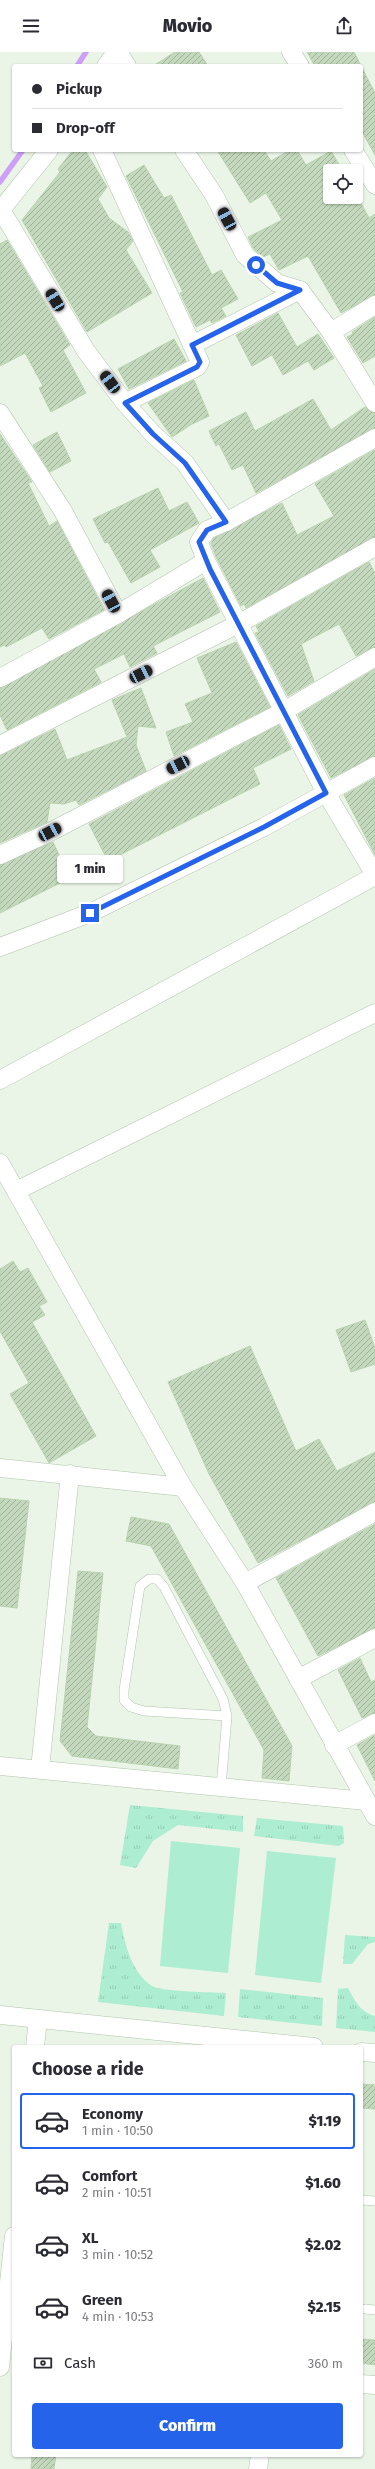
<!DOCTYPE html>
<html lang="en">
<head>
<meta charset="utf-8">
<style>
  body { margin:0; font-family:"Fira Sans",sans-serif; background:#f7f7f7; color:#2b2b33; height:100vh; display:flex; flex-direction:column; font-size:15px; white-space:nowrap }
  * { box-sizing:border-box; margin:0 }
  p { font-size:13px; color:#7c7c81 }
  .icon { flex:none; width:22px; height:22px; fill:none; stroke:currentColor; stroke-width:2; stroke-linecap:round; stroke-linejoin:round }
  .map { position:relative; flex:1; overflow:hidden }
  .drawer { position:absolute; left:12px; top:1993px; width:351px; height:412px; display:flex; flex-direction:column; background:#fff; border-radius:4px; box-shadow:0 1px 3px #0004 }
  .drawer>* { flex:none }
  .hud { position:absolute; left:12px; top:12px; width:351px; height:88px; border-radius:4px; box-shadow:0 1px 3px #0004; display:grid; align-content:center; height:88px; padding:0 20px; background:#fff }
  .fabs { position:absolute; left:323px; top:112px; display:grid; gap:8px }
  .fabs a { display:grid; place-items:center; width:40px; height:40px; border-radius:4px; background:#fff; box-shadow:0 1px 3px #0004; font-size:20px }
  .end { position:absolute; width:18px; height:18px; margin:-9px; border:5px solid #2563eb; background:#fff; box-shadow:0 0 0 2px #fff }
  .from { border-radius:50% }
  .bubble { position:absolute; height:28px; border-radius:4px; background:#fff; box-shadow:0 1px 3px #0004; font-size:13px; font-weight:800; line-height:28px; text-align:center }
  .car { position:absolute; width:12px; height:24px; margin:-12px -6px; border-radius:5px; box-shadow:0 0 3px 1px #0007; background:linear-gradient(#222 24%,#8ab4d8 0 40%,#222 0 76%,#8ab4d8 0 86%,#222 0) }
  .hud b { display:flex; align-items:center; gap:14px; height:38px; font-size:15px }
  .hud b+b { border-top:1px solid #e1e1e2 }
  .hud i { width:10px; height:10px; background:#2b2b33 }
  ul { padding:0; list-style:none }
  li { display:flex; align-items:center; gap:12px; height:56px; margin:0 8px 6px; padding:0 12px; border:2px solid transparent; border-radius:4px }
  li div { flex:1 }
  li b { display:block; font-size:15px }
  li em { font-style:normal; font-weight:800 }
  li.on { border-color:#2563eb }
  li>.icon { width:36px; height:36px; stroke-width:1.5 }
  h2 { padding:0 20px; font-size:18px; line-height:48px }
  .pay { display:flex; align-items:center; gap:10px; height:44px; padding:0 20px; font-size:15px }
  .pay p { margin-inline-start:auto }
  .primary-button { display:flex; gap:8px; margin-top:auto; padding:8px 20px }
  .primary-button a { flex:1; height:46px; border-radius:4px; background:#2563eb; color:#fff; font-size:16px; font-weight:800; line-height:46px; text-align:center }
  header { display:flex; justify-content:space-between; align-items:center; height:52px; padding:0 20px; background:#fff; font-size:18px; font-weight:800 }
  .map>svg:first-child { display:block }
  .grass { fill:url(#grass-tufts) }
  .garden { fill:#adedd2 }
  .lines { fill:none; stroke-linecap:round; stroke-linejoin:round }
  .stream { stroke:#ce9ff7; stroke-width:5.5 }
  .building { fill:url(#building-hatch); stroke:#b8d3ae }
  .service-casing { stroke:#b1c5ac; stroke-width:10 }
  .minor-casing { stroke:#b1c5ac; stroke-width:19 }
  .service { stroke:#fff; stroke-width:9 }
  .minor { stroke:#fff; stroke-width:18 }
  .route { stroke:#2563eb; stroke-width:5 }
</style>
</head>
<body>
<header><svg class="icon" aria-label="menu" viewBox="0 0 24 24"><path d="M4 6h16M4 12h16M4 18h16"/></svg>Movio<svg class="icon" aria-label="share" viewBox="0 0 24 24"><path d="M12 15V3M7 8l5-5 5 5M5 13v7h14v-7"/></svg></header>
<div class="map">
<svg width="375" height="2417" viewBox="0 0 375 2417">
  <defs>
    <pattern id="grass-tufts" width="24" height="20" patternUnits="userSpaceOnUse"><rect width="24" height="20" fill="#adedd2"/><path d="M3 7l-1-3M5 7V3M7 7l1-3M15 17l-1-3M17 17v-4M19 17l1-3" fill="none" stroke="#96cdb5"/></pattern>
    <pattern id="building-hatch" width="6" height="6" patternUnits="userSpaceOnUse"><rect width="6" height="6" fill="#c3d8bc"/><path d="M-1 1l2-2M0 6l6-6M5 7l2-2" fill="none" stroke="#a0b19a"/></pattern>
  </defs>
  <rect width="100%" height="100%" fill="#eaf5e7"/>
  <g class="grass">
    <path d="M130 1753 243 1764V1780L178 1773 153 1789 136 1816 120 1813Z"/>
    <path d="M257 1766 343 1774 344 1791 339 1794 254 1784Z"/>
    <path d="M109 1871H121C125 1893 132 1921 152 1934 162 1940 211 1940 226 1941L224 1964 98 1950Z"/>
    <path d="M345 1883 375 1885V1890L368 1892 352 1912H343Z"/>
    <path d="M348 1936C355 1949 360 1960 375 1964V1980L336 1976 338 1937Z"/>
    <path d="M240 1937 323 1946 322 1974 238 1965Z"/>
  </g>
  <g class="garden">
    <path d="M171 1789 240 1796 228 1921 160 1914Z"/>
    <path d="M267 1799 336 1806 321 1931 255 1923Z"/>
  </g>
  <g class="lines">
    <g class="stream">
      <path d="M77 14 86 0"/>
      <path d="M0 130 23 98"/>
    </g>
  </g>
  <g class="building">
    <path d="M175 0H199L208 14H153Z"/>
    <path d="M307 0H354L375 41V103L361 78V14H315Z"/>
    <path d="M73 98H85L107 135 98 147 109 166 128 180 133 189 126 198 152 241 87 280 22 168 60 120 58 117Z"/>
    <path d="M217 98H264L271 109 290 98H297L306 113 331 99 343 119H330V145H356V142L369 166 375 162V243L341 261 308 204 279 218 270 202 263 205 253 196 248 185 282 168 266 141 250 151Z"/>
    <path d="M144 113 164 146 171 143 212 223 221 218 238 247 221 256 226 264 212 271 210 268 196 275 180 241 183 240 126 124Z"/>
    <path d="M7 188 70 293 63 298 86 341 51 360 39 336 43 334 25 301 0 314V192Z"/>
    <path d="M278 261 297 295 318 282 334 306 314 318 308 309 283 323 272 303 252 314 236 283Z"/>
    <path d="M375 265V304L363 311 347 285 353 282 352 280Z"/>
    <path d="M174 287 186 309 129 337 118 317Z"/>
    <path d="M194 328 209 364 192 372 172 385 148 351Z"/>
    <path d="M313 347 331 378 365 355 375 361V376L256 441 243 413 232 418 219 392 216 394 209 379 246 360 255 379Z"/>
    <path d="M57 380 71 409 50 420 33 393Z"/>
    <path d="M0 382 32 430 28 431 49 474 57 469 104 558 49 587 42 576 6 595 4 593 0 595Z"/>
    <path d="M375 398V485L246 556 244 552 241 554 216 505 211 491 214 486 282 451 297 483 334 464 315 432Z"/>
    <path d="M158 436 169 459 187 450 199 471 150 498 160 515 131 531 108 490 105 491 93 467Z"/>
    <path d="M369 510 375 521V595L356 604 339 572 301 592 314 629 288 644 255 581 259 580 256 574Z"/>
    <path d="M203 526 220 560 153 594 157 601 130 615 124 602 94 617 101 630 7 678 0 663V636Z"/>
    <path d="M236 590 270 655 174 704 166 680 193 670 185 652 212 641 197 606Z"/>
    <path d="M375 617V704L331 726 298 663Z"/>
    <path d="M141 636 156 676 138 674 136 693 146 719 79 753 76 748 64 752 50 751 47 770 0 791V704L55 677 67 708 127 685 112 648Z"/>
    <path d="M279 673 291 697 253 716 260 732 108 809 89 772Z"/>
    <path d="M375 726V803L344 743Z"/>
    <path d="M53 790 70 826 0 861V813Z"/>
    <path d="M13 1209 20 1220 28 1216 47 1250 39 1254 45 1263 32 1270 96 1384 49 1411 10 1342 29 1331 0 1279V1217Z"/>
    <path d="M365 1268 375 1296V1312L351 1320 336 1278Z"/>
    <path d="M250 1294 296 1399 319 1387 337 1419 375 1400V1450L258 1511 209 1422 168 1330Z"/>
    <path d="M0 1446 29 1449 17 1556 0 1554Z"/>
    <path d="M131 1465 169 1472 292 1694 289 1729 262 1726 264 1698 151 1494 126 1489Z"/>
    <path d="M375 1472V1576L318 1604 276 1526Z"/>
    <path d="M78 1519 103 1521 87 1675 96 1684 180 1694 178 1717 72 1704 60 1689Z"/>
    <path d="M360 1606 371 1630 375 1628V1661L362 1666 338 1618Z"/>
    <path d="M375 1683V1729L357 1693Z"/>
    <path d="M361 2032 375 2033V2057L361 2056Z"/>
    <path d="M361 2287 375 2288V2313L361 2311Z"/>
    <path d="M32 2403H56L54 2417H31Z"/>
  </g>
  <g class="lines">
    <defs>
      <g id="service">
        <path d="M221 1735 227 1664 223 1647 164 1535 157 1527H149L140 1534 124 1638V1648L131 1655 144 1659 227 1664"/>
        <path d="M361 2148 375 2149"/>
        <path d="M365 2257 375 2258"/>
      </g>
      <g id="minor">
        <path d="M118 0 127 14"/>
        <path d="M291 0 300 14"/>
        <path d="M106 14 116 0"/>
        <path d="M102 98 200 310 197 315 125 351"/>
        <path d="M184 98 214 143 245 203 277 231 300 238 331 280 375 351"/>
        <path d="M353 98 375 133"/>
        <path d="M1 158 86 299 125 351 153 382 185 411 226 470 375 386"/>
        <path d="M0 159 49 98"/>
        <path d="M331 280 375 253"/>
        <path d="M192 293 300 238"/>
        <path d="M0 361 63 459 118 562 206 509 326 741 264 775 90 861 0 895"/>
        <path d="M206 509 199 490 207 478 226 470"/>
        <path d="M0 626 118 562"/>
        <path d="M0 693 240 571 375 495"/>
        <path d="M375 714 326 741 375 823"/>
        <path d="M0 803 50 780 284 659 375 605"/>
        <path d="M0 1028 375 824"/>
        <path d="M0 1111 183 1435 245 1531 375 1764"/>
        <path d="M16 1139 375 961"/>
        <path d="M0 1416 183 1435"/>
        <path d="M245 1531 375 1460"/>
        <path d="M298 1627 375 1586"/>
        <path d="M334 1693 375 1671"/>
        <path d="M0 1714 366 1749"/>
        <path d="M40 1717 70 1422"/>
        <path d="M0 1963 314 1995"/>
        <path d="M35 1995 38 1967"/>
        <path d="M361 2000 375 2001"/>
        <path d="M0 2315 14 2184"/>
        <path d="M361 2332 375 2333"/>
        <path d="M258 2417 260 2403"/>
      </g>
    </defs>
    <use href="#service" class="service-casing"/>
    <use href="#minor" class="minor-casing"/>
    <use href="#service" class="service"/>
    <use href="#minor" class="minor"/>
  </g>
  <g class="lines">
    <path class="route" d="M90 861 264 775 326 741 210 517 199 490 207 478 226 470 185 411 153 382 125 351 197 315 200 310 192 293 300 238 277 231 256 213"/>
  </g>
</svg>
<div class="fabs">
<a><svg class="icon" aria-label="locate" viewBox="0 0 24 24"><circle cx="12" cy="12" r="6"/><path d="M12 2v4M12 18v4M2 12h4M18 12h4"/></svg></a>
</div>
<i class="end from" style="left:256px;top:213px"></i>
<i class="end" style="left:90px;top:861px"></i>
<div class="bubble" style="left:57px;top:803px;width:66px">1 min</div>
<i class="car" style="left:227px;top:167px;rotate:332deg"></i>
<i class="car" style="left:55px;top:248px;rotate:329deg"></i>
<i class="car" style="left:110px;top:330px;rotate:323deg"></i>
<i class="car" style="left:111px;top:549px;rotate:332deg"></i>
<i class="car" style="left:141px;top:622px;rotate:63deg"></i>
<i class="car" style="left:178px;top:713px;rotate:243deg"></i>
<i class="car" style="left:50px;top:780px;rotate:62deg"></i>
<div class="hud">
<b><i class="from"></i>Pickup</b>
<b><i></i>Drop-off</b>
</div>
<section class="drawer">
<h2>Choose a ride</h2>
<ul>
<li class="on"><svg class="icon" aria-label="car" viewBox="0 0 24 24"><path d="M5 17H2v-5l4-1 3-4h7l3 4 3 1v5h-3M9 17h6M6 11h13"/><circle cx="7" cy="17" r="2"/><circle cx="17" cy="17" r="2"/></svg><div><b>Economy</b><p>1 min · 10:50</p></div><em>$1.19</em></li>
<li><svg class="icon" aria-label="car" viewBox="0 0 24 24"><path d="M5 17H2v-5l4-1 3-4h7l3 4 3 1v5h-3M9 17h6M6 11h13"/><circle cx="7" cy="17" r="2"/><circle cx="17" cy="17" r="2"/></svg><div><b>Comfort</b><p>2 min · 10:51</p></div><em>$1.60</em></li>
<li><svg class="icon" aria-label="car" viewBox="0 0 24 24"><path d="M5 17H2v-5l4-1 3-4h7l3 4 3 1v5h-3M9 17h6M6 11h13"/><circle cx="7" cy="17" r="2"/><circle cx="17" cy="17" r="2"/></svg><div><b>XL</b><p>3 min · 10:52</p></div><em>$2.02</em></li>
<li><svg class="icon" aria-label="car" viewBox="0 0 24 24"><path d="M5 17H2v-5l4-1 3-4h7l3 4 3 1v5h-3M9 17h6M6 11h13"/><circle cx="7" cy="17" r="2"/><circle cx="17" cy="17" r="2"/></svg><div><b>Green</b><p>4 min · 10:53</p></div><em>$2.15</em></li>
</ul>
<div class="pay"><svg class="icon" aria-label="cash" viewBox="0 0 24 24"><path d="M3 7h18v10H3z"/><circle cx="12" cy="12" r="2"/></svg>Cash<p>360 m</p></div>
<div class="primary-button"><a>Confirm</a></div>
</section>
</div>
</body>
</html>
